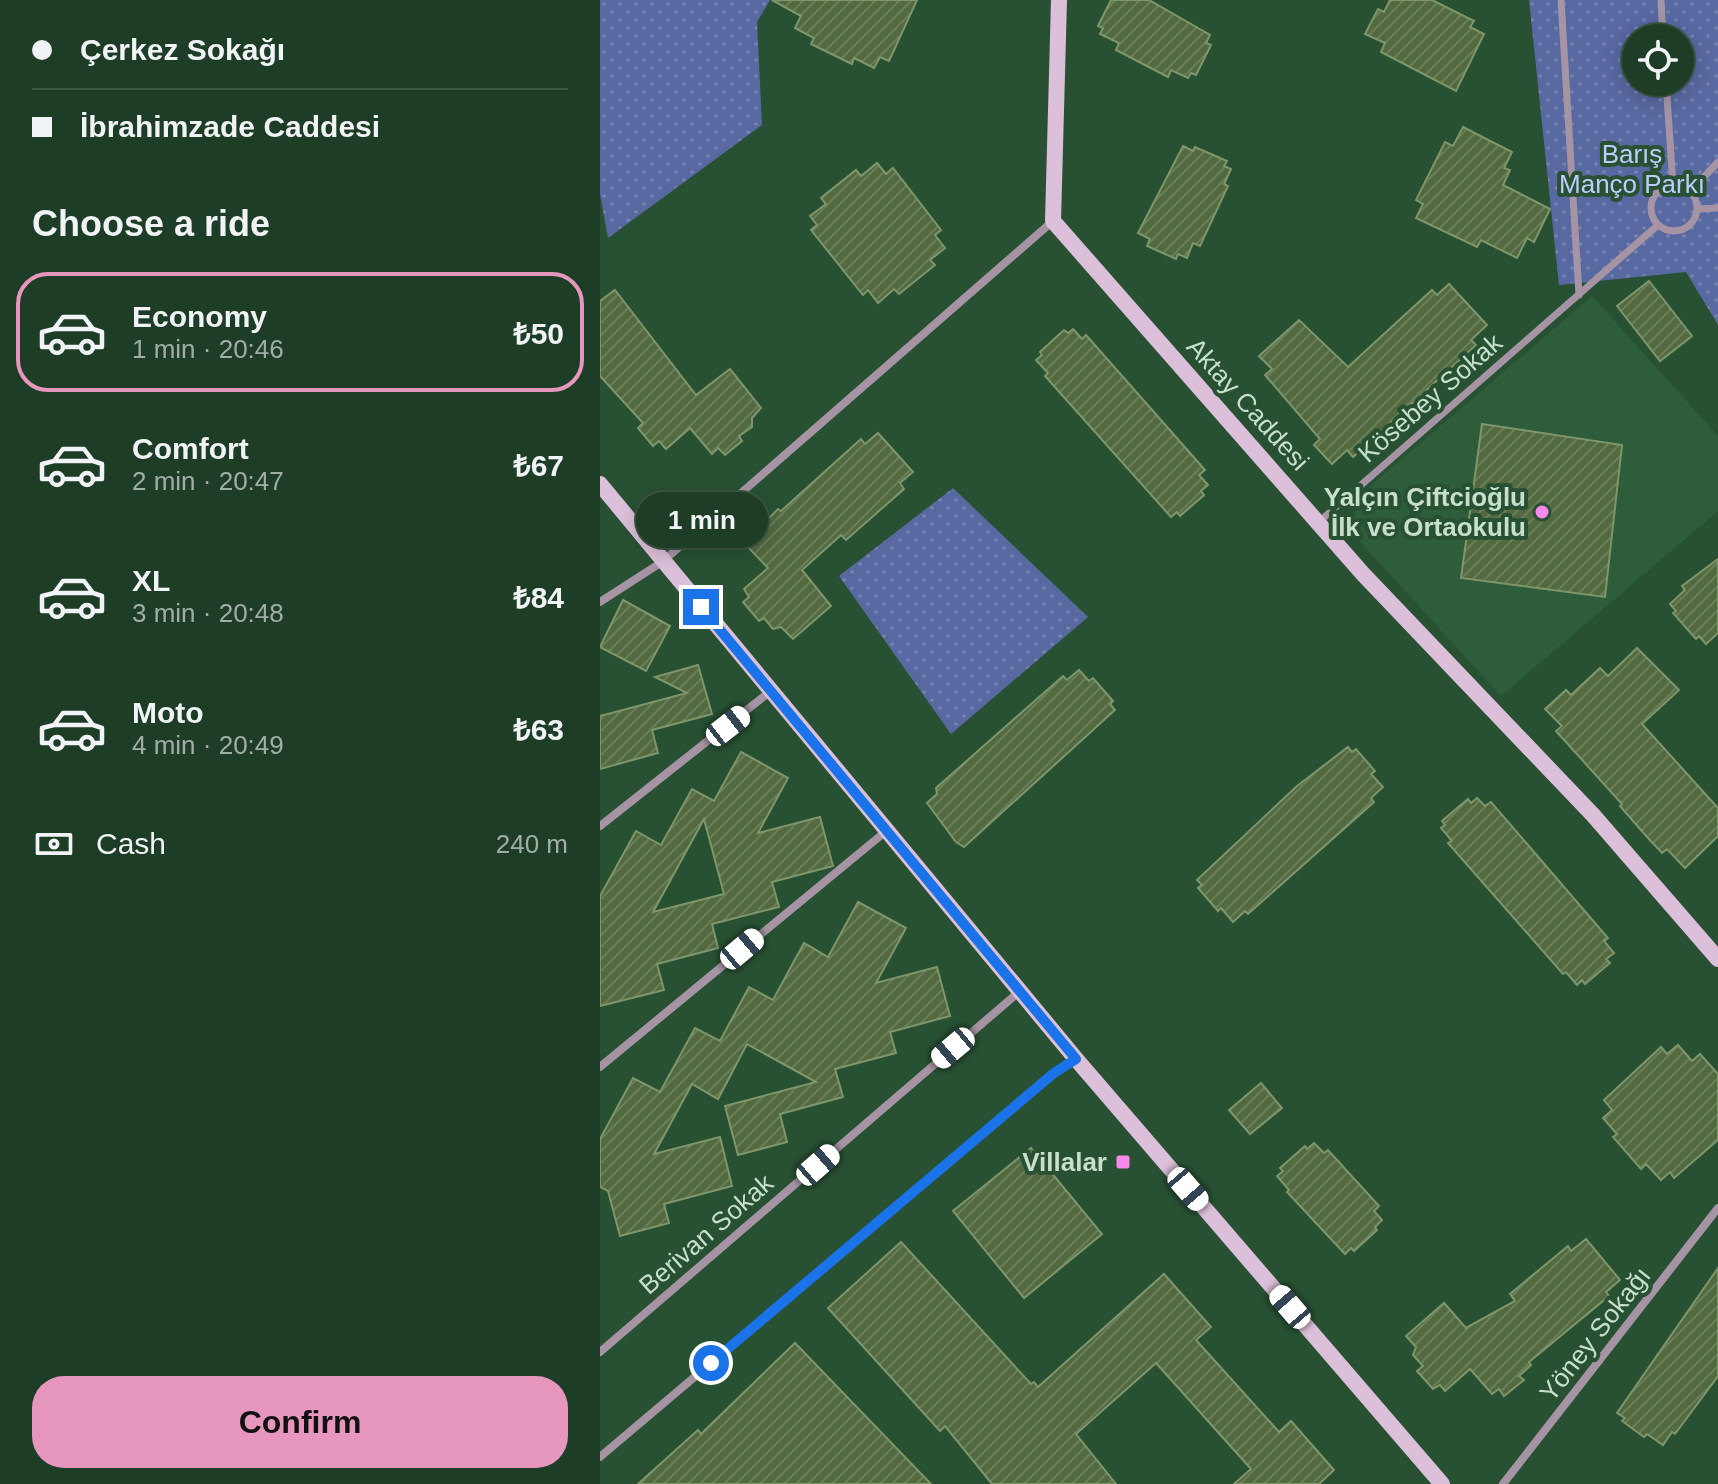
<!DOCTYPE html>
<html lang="en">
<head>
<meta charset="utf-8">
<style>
  body { margin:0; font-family:Arial,sans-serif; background:#2b4832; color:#f1f3f6; height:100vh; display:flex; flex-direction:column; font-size:30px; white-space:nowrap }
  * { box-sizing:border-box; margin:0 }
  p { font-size:26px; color:#a1aea7 }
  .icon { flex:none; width:44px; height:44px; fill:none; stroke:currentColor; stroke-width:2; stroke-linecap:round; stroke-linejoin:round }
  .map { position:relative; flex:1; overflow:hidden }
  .details { display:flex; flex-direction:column; background:#1e3d26; width:600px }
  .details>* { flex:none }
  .top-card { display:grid; align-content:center; height:176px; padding:0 32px; background:#1e3d26 }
  .buttons { position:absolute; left:1022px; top:24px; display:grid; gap:16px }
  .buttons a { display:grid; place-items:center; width:72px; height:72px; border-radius:50%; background:#1e3d26; box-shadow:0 4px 20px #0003,0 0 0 2px #3c5643; font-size:40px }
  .end { position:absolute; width:36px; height:36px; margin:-18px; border:10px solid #1a73e8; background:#fff; box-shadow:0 0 0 4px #fff }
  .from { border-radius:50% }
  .bubble { position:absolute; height:56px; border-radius:28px; background:#1e3d26; box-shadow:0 4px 20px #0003,0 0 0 2px #3c5643; font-size:26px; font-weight:600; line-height:56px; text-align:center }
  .car { position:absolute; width:24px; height:48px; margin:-24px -12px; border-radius:10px; box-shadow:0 0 6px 2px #0007; background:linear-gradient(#fff 24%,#345 0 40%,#fff 0 76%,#345 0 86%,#fff 0) }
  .top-card b { display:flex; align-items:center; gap:28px; height:76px; font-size:30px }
  .top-card b+b { border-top:2px solid #3c5643 }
  .top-card i { width:20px; height:20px; background:#f1f3f6 }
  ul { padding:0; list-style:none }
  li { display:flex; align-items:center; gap:24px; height:120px; margin:0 16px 12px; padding:0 16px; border:4px solid transparent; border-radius:32px }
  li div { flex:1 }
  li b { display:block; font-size:30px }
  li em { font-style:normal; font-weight:600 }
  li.current { border-color:#e797bd }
  li>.icon { width:72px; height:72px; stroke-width:1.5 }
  h2 { padding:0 32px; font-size:36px; line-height:96px }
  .pay { display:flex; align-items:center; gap:20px; height:88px; padding:0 32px; font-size:30px }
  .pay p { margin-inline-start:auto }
  .cta { display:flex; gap:16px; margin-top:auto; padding:16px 32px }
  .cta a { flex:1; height:92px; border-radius:32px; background:#e797bd; color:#111; font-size:32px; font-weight:600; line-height:92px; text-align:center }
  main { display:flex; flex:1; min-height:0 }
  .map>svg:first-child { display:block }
  .built { fill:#2d5d3b }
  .park { fill:url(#park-dots); fill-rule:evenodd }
  .building { fill:url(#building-hatch); stroke:#7f966a; stroke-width:2; fill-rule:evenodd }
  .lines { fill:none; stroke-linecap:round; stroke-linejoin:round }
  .pedestrian { stroke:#a694a4; stroke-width:7 }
  .minor { stroke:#a694a4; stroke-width:8 }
  .secondary { stroke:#dcbfd8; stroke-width:16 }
  .route { stroke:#1a73e8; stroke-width:10 }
  .poi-dot { fill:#f788ec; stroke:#285133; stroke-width:3 }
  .labels { text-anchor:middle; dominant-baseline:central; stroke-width:8; stroke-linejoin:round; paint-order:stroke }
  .park-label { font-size:26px; fill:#bdccfd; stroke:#285133 }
  .street-label { font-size:26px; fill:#c8dfcd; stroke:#285133 }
  .poi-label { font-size:26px; font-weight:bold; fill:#c8dfcd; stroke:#285133; text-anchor:end }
</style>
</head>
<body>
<main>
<section class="details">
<div class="top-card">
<b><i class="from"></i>Çerkez Sokağı</b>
<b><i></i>İbrahimzade Caddesi</b>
</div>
<h2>Choose a ride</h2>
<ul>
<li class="current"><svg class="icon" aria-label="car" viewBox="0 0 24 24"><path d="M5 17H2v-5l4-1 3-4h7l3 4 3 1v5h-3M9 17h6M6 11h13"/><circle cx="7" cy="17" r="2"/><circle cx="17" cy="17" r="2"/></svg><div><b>Economy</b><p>1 min · 20:46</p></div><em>₺50</em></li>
<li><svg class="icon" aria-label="car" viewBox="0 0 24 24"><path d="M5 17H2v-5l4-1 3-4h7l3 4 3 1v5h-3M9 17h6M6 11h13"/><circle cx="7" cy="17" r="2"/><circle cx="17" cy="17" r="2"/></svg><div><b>Comfort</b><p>2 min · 20:47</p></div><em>₺67</em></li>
<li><svg class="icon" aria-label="car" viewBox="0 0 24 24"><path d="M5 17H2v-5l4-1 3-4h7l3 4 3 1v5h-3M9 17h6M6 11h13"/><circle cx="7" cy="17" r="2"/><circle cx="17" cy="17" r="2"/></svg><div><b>XL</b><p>3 min · 20:48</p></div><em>₺84</em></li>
<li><svg class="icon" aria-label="car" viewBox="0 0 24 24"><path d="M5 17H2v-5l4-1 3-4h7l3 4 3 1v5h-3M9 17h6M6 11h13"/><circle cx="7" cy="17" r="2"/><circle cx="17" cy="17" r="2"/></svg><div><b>Moto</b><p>4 min · 20:49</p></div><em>₺63</em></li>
</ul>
<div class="pay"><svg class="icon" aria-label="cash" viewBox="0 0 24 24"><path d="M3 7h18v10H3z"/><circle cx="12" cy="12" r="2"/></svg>Cash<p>240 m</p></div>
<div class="cta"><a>Confirm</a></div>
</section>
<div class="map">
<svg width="1118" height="1484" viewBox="0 0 1118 1484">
  <defs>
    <pattern id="park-dots" width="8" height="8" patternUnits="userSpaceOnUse" patternTransform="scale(2)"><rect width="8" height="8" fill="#5868a1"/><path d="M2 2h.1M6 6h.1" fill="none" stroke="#7684b1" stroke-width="1.8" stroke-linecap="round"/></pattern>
    <pattern id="building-hatch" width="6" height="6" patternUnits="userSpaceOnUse" patternTransform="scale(2)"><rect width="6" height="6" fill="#53693f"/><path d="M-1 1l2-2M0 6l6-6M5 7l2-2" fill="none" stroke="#6a7e5a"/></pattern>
  </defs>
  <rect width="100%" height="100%" fill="#285133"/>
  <path class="built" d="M992 296 1118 436V511L901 696 749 530 761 494Z"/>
  <g class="park">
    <path d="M0 0H170L157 22 162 125 8 238 0 194Z"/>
    <path d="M929 0H1118V325L1086 272 959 285ZM1036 38H1080V82H1036Z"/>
    <path d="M353 488 488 617 351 734 239 576Z"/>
  </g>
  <g class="building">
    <path d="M172 0H317L289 61 280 57 274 68 254 58 252 64 211 44 214 38 195 28 201 16Z"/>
    <path d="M511 0H549L610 35 606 43 611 45 596 75 591 73 588 78 571 70 568 77 516 50 519 43 500 34 503 28 498 26Z"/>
    <path d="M790 0H832L874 21 870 27 884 34 856 91 781 52 785 43 765 34 778 9 784 12Z"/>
    <path d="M863 127 912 152 904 168 910 170 903 185 950 209 934 242 927 238 917 258 881 240 877 247 816 218 823 204 816 200 845 142 853 146Z"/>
    <path d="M583 146 593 151 595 147 627 161 624 166 631 169 624 184 628 186 600 246 593 243 587 258 578 254 576 259 547 246 550 239 538 233Z"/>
    <path d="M277 163 286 174 293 168 341 230 335 235 345 248 330 260 335 265 299 294 294 289 278 303 268 290 263 295 211 230 217 225 210 216 226 204 221 198 256 170 261 176Z"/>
    <path d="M1049 281 1092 336 1060 361 1017 306Z"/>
    <path d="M849 284 887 325 871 340 876 345 753 457 747 450 732 464 714 445 720 439 665 375 672 369 659 356 699 320 748 367 832 290 837 295Z"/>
    <path d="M15 290 96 395 130 369 161 408 152 418V427L139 436 142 441 125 455 118 448 112 454 90 428 66 449 59 441 53 446 38 428 43 423 0 376V301Z"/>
    <path d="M473 329 482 339 486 335 605 470 599 475 608 485 601 491 604 495 580 516 577 512 571 517 445 376 448 373 436 360 442 355 440 352 464 330 468 333Z"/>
    <path d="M882 424 1022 445 1005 597 861 578Z"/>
    <path d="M278 433 313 472 300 483 304 489 246 540 241 535 202 570 231 606 193 639 181 627 173 629 164 618 159 621 143 602 149 597 144 589 168 568 145 544 153 538 149 532 165 514 169 518 178 509 181 511 261 439 265 444Z"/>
    <path d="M1118 559V633L1106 644 1099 636 1096 639 1073 613 1076 611 1070 604 1085 590 1082 586Z"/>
    <path d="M23 600 70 626 46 671 0 647Z"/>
    <path d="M1037 648 1079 690 1042 724 1118 808V836L1085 868 1067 849 1062 853 1047 837 1020 806 1022 804 956 731 962 726 945 709 966 690 971 695 1000 668 1008 676Z"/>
    <path d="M98 665 112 714 52 730 58 753 0 769V716L87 693 55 677Z"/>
    <path d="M479 670 489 681 493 678 513 701 510 704 515 710 364 847 356 842 327 803 337 794 336 788 463 676 467 680Z"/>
    <path d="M748 747 752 752 756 749 775 771 771 774 783 787 771 798 774 802 648 914 645 911 633 922 621 908 618 911 598 888 602 885 597 880 697 786Z"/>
    <path d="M141 752 188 778 158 833 220 817 233 866 172 882 179 907 112 924 118 948 57 964 64 990 0 1006V896L36 831 61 845 92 789 114 801ZM104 819 124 894 53 912Z"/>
    <path d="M877 798 885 806 891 802 1008 938 1004 941 1014 953 1006 959 1010 963 985 984 982 980 977 985 966 972 963 974 848 843 852 841 841 828 845 825 842 821 868 799 871 803Z"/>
    <path d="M258 902 306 928 276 983 337 967 350 1016 290 1032 296 1053 235 1069 243 1097 180 1114 187 1142 138 1155 125 1106 216 1082 147 1044 118 1099 92 1084 54 1154 120 1137 132 1186 64 1204 69 1223 20 1236 8 1191 0 1187V1139L33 1078 60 1092 95 1028 120 1041 149 987 173 1000 204 943 228 957Z"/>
    <path d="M1078 1045 1092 1061 1100 1054 1118 1074V1140L1074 1178 1070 1172 1061 1180 1046 1164 1041 1169 1013 1137 1017 1134 1003 1118 1012 1110 1004 1100 1061 1047 1067 1054Z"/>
    <path d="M661 1083 682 1108 650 1134 629 1110Z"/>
    <path d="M714 1143 724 1153 728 1150 779 1206 774 1211 782 1220 775 1227 777 1230 754 1251 751 1248 745 1254 687 1192 689 1190 677 1176 683 1171 680 1168 705 1146 707 1149Z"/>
    <path d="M431 1148 502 1234 424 1298 353 1211Z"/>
    <path d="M986 1239 1020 1280 1006 1292 1009 1296 929 1362 931 1365 919 1376 924 1380 904 1396 899 1389 892 1394 870 1369 845 1391 840 1385 833 1389 817 1371 823 1366 813 1355 816 1347 806 1336 844 1303 866 1328 915 1301 910 1294 968 1246 971 1251Z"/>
    <path d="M301 1242 431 1384 434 1382 438 1387 564 1274 611 1327 596 1340 679 1432 691 1421 734 1470 719 1484H634L651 1469 556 1363 476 1434 516 1484H392L345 1426 340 1431 228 1308Z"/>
    <path d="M1118 1268V1376L1075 1434 1072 1432 1063 1445 1047 1434 1044 1437 1022 1421 1025 1418 1017 1413Z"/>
    <path d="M195 1343 331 1484H38L98 1430 101 1434Z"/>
  </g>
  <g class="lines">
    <g class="pedestrian">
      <path d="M961 0 979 295"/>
      <path d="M1061 0 1063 38"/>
      <path d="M1066 82 1073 185"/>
      <circle cx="1074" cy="208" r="23"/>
      <path d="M1090 192 1118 162"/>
      <path d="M1098 209 1118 208"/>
      <path d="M720 521 1058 225"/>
    </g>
    <g class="minor">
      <path d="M0 602 62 562 453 221"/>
      <path d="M0 826 172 690"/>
      <path d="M0 1067 285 832"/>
      <path d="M0 1352 420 991"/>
      <path d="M0 1457 454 1073 476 1059"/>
      <path d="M903 1484 1118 1208"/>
    </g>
    <g class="secondary">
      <path d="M459 0 453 221 763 574 993 815 1118 959"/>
      <path d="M0 484 476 1059 842 1484"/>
    </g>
  </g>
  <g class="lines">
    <path class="route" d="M101 607 476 1059 454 1073 111 1363"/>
  </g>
  <g class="poi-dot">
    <circle cx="942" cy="512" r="8"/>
    <rect x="515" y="1154" width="16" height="16" rx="4"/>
  </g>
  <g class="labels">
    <g class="park-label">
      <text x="1032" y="154">Barış<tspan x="1032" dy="30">Manço Parkı</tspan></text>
    </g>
    <g class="street-label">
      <text transform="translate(830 398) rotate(-41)">Kösebey Sokak</text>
      <text transform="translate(648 404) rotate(48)">Aktay Caddesi</text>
      <text transform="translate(106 1234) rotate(-41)">Berivan Sokak</text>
      <text transform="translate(995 1334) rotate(-52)">Yöney Sokağı</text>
    </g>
    <g class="poi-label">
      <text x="926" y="497">Yalçın Çiftcioğlu<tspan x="926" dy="30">İlk ve Ortaokulu</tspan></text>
      <text x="507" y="1162">Villalar</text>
    </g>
  </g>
</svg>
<div class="buttons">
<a><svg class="icon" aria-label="locate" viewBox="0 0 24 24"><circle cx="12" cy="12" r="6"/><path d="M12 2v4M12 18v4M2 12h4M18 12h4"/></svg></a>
</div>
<i class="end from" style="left:111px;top:1363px"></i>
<i class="end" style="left:101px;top:607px"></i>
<div class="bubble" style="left:36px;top:492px;width:132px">1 min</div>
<i class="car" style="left:128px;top:726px;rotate:52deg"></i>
<i class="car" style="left:142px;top:949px;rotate:50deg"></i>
<i class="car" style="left:353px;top:1048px;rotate:230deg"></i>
<i class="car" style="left:218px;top:1165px;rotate:49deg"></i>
<i class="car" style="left:588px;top:1189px;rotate:139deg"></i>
<i class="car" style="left:690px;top:1307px;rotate:319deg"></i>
</div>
</main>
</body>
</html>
